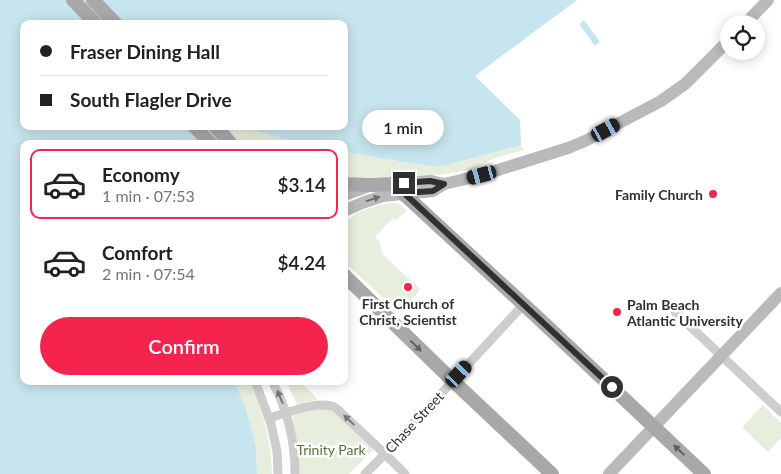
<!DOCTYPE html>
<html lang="en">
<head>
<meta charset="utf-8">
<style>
  body { margin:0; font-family:Lato,sans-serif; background:#f2f2f2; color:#202124; height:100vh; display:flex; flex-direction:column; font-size:19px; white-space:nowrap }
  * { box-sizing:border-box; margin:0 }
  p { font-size:16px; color:#757577 }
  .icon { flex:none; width:28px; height:28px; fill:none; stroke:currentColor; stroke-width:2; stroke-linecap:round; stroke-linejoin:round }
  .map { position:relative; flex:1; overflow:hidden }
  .sheet { position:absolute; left:20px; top:140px; width:328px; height:245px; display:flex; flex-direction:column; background:#fff; border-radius:10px; box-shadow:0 2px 12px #0003 }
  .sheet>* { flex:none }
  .guide { position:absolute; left:20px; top:20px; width:328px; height:110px; border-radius:10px; box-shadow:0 2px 12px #0003; display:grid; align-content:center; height:110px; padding:0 20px; background:#fff }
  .fabs { position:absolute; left:720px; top:15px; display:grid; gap:10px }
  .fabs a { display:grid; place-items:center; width:45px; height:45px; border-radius:50%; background:#fff; box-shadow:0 2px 12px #0003; font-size:25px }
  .end { position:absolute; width:22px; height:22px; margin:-11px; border:6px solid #303030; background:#fff; box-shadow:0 0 0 2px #fff }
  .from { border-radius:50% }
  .bubble { position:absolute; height:35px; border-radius:18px; background:#fff; box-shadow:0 2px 12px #0003; font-size:16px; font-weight:600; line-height:35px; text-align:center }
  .car { position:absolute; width:15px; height:30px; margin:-15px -8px; border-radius:6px; box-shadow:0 0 4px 1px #0007; background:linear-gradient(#222 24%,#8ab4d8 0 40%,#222 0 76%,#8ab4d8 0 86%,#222 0) }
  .guide b { display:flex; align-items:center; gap:18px; height:48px; font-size:19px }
  .guide b+b { border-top:1px solid #e0e0e0 }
  .guide i { width:12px; height:12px; background:#202124 }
  ul { padding:9px 0 0; list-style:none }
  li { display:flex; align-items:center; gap:15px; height:70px; margin:0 10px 8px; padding:0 10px; border:2px solid transparent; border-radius:10px }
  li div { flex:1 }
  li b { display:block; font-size:19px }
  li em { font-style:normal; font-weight:600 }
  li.current { border-color:#f4244e }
  li>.icon { width:45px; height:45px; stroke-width:1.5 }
  .button { display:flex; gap:10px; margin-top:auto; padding:10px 20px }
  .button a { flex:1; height:58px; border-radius:30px; background:#f4244e; color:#fff; font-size:20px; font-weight:600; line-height:58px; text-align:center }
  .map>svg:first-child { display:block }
  .green { fill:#e8eedd }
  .water { fill:#c7e5ef }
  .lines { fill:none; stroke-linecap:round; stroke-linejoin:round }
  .street { stroke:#cdcdcd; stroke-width:9 }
  .secondary { stroke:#bababa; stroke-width:12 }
  .primary { stroke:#a8a8a8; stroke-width:14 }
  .oneway { fill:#6e6e6e }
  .oneway2 { fill:#606060 }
  .oneway3 { fill:#777 }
  .route { stroke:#303030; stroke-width:6 }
  .poi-dot { fill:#f4244e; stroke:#fff; stroke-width:2 }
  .labels { text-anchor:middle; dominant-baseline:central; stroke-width:5; stroke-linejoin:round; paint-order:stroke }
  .poi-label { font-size:14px; font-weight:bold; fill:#303030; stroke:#fff; text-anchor:end }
  .street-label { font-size:14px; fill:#303030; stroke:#fff }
  .park-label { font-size:14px; fill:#5a7039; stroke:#fff }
</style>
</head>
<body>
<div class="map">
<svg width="781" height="474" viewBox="0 0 781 474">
  <rect width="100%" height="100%" fill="#fff"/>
  <g class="green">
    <path d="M520 120 521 145 524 150 495 158 472 169 451 173 430 176 403 178 344 177V152L433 167 450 164 495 152Z"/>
    <path d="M239 126 301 144H241L237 140 231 144H217Z"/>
    <path d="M393 203 399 204 407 211 396 220 393 218 375 237C380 242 382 247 382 254L420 289 417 294 398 311 344 262V223L358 212 380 205Z"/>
    <path d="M234 381H250C263 414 271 438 272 474H257L256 446 246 409Z"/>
    <path d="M286 381H301V383L317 398 316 400 297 405Z"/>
    <path d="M763 405 781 423V438L768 452 742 427Z"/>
    <path d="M320 408H328L335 412 374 449 349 474H299L298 449 293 418 295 415Z"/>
  </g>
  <g class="water">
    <path d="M0 0H577L476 75V77L520 120 521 145 450 164 433 167 344 152V144H301L239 126H344V24H24V126H239L217 144H24V381H234L246 409 256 446 257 474H0Z"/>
    <path d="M584 20 600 42 595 46 579 24Z"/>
  </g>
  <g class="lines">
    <g class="street">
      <path d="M675 312 781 412"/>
      <path d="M255 381 271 424 277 451 278 474"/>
      <path d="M272 381C288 410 295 441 295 474"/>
      <path d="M270 418C287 413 321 399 336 408L385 454 405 474"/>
      <path d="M365 474 385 454 524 304"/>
    </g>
    <g class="secondary">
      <path d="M745 24 768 0"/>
      <path d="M393 184 431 181 444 184"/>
      <path d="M344 195 369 186"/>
      <path d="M344 211 362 203 383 196 433 191 444 184 482 175 530 160 568 148 585 141 661 101 685 84 729 40"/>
      <path d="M609 474 781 293"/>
    </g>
    <g class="primary">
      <path d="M73 0 96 24"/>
      <path d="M93 0 116 24"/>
      <path d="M194 126 211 144"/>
      <path d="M215 126 231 144"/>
      <path d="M344 184 371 185 393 184 535 315 704 474"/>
      <path d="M344 275 453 381 552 474"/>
    </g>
  </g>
  <defs><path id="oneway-solid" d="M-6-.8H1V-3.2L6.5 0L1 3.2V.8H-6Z" transform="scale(1.25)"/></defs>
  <use class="oneway" href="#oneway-solid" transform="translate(373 199) rotate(-17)"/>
  <g class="oneway2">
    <use href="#oneway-solid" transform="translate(416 346) rotate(44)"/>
    <use href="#oneway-solid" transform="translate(679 450) rotate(-137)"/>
  </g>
  <g class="oneway3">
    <use href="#oneway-solid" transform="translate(280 397) rotate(-113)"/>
    <use href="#oneway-solid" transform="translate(349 420) rotate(-137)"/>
  </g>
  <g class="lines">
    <path class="route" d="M404 183 430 181 444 184 433 191 404 193 612 387"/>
  </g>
  <g class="poi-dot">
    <circle cx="713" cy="194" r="5"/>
    <circle cx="408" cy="287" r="5"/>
    <circle cx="617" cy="312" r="5"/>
  </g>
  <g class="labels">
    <g class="poi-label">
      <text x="703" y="194">Family Church</text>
      <text x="408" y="303" text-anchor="middle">First Church of<tspan x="408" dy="16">Christ, Scientist</tspan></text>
      <text x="627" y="304" text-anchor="start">Palm Beach<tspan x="627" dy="16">Atlantic University</tspan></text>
    </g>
    <g class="street-label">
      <text transform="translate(414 422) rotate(-47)">Chase Street</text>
    </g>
    <g class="park-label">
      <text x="331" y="449">Trinity Park</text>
    </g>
  </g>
</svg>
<div class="fabs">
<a><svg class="icon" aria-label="locate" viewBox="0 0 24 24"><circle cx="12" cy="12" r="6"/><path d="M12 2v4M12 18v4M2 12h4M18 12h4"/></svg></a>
</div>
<i class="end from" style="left:612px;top:387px"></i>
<i class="end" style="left:404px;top:183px"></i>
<div class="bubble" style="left:362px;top:110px;width:82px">1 min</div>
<i class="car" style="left:606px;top:130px;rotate:61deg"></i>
<i class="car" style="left:482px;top:175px;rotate:255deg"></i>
<i class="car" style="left:459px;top:374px;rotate:43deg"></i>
<div class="guide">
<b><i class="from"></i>Fraser Dining Hall</b>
<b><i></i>South Flagler Drive</b>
</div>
<section class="sheet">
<ul>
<li class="current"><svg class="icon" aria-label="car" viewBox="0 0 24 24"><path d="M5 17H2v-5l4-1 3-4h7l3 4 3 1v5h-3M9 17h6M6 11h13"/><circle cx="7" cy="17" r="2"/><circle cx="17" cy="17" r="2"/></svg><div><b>Economy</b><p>1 min · 07:53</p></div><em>$3.14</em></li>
<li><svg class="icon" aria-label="car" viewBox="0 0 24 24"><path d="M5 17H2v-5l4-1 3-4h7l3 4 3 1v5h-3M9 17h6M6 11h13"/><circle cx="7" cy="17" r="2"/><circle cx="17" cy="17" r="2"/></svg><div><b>Comfort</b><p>2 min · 07:54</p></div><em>$4.24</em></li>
</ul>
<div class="button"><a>Confirm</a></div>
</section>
</div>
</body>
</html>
